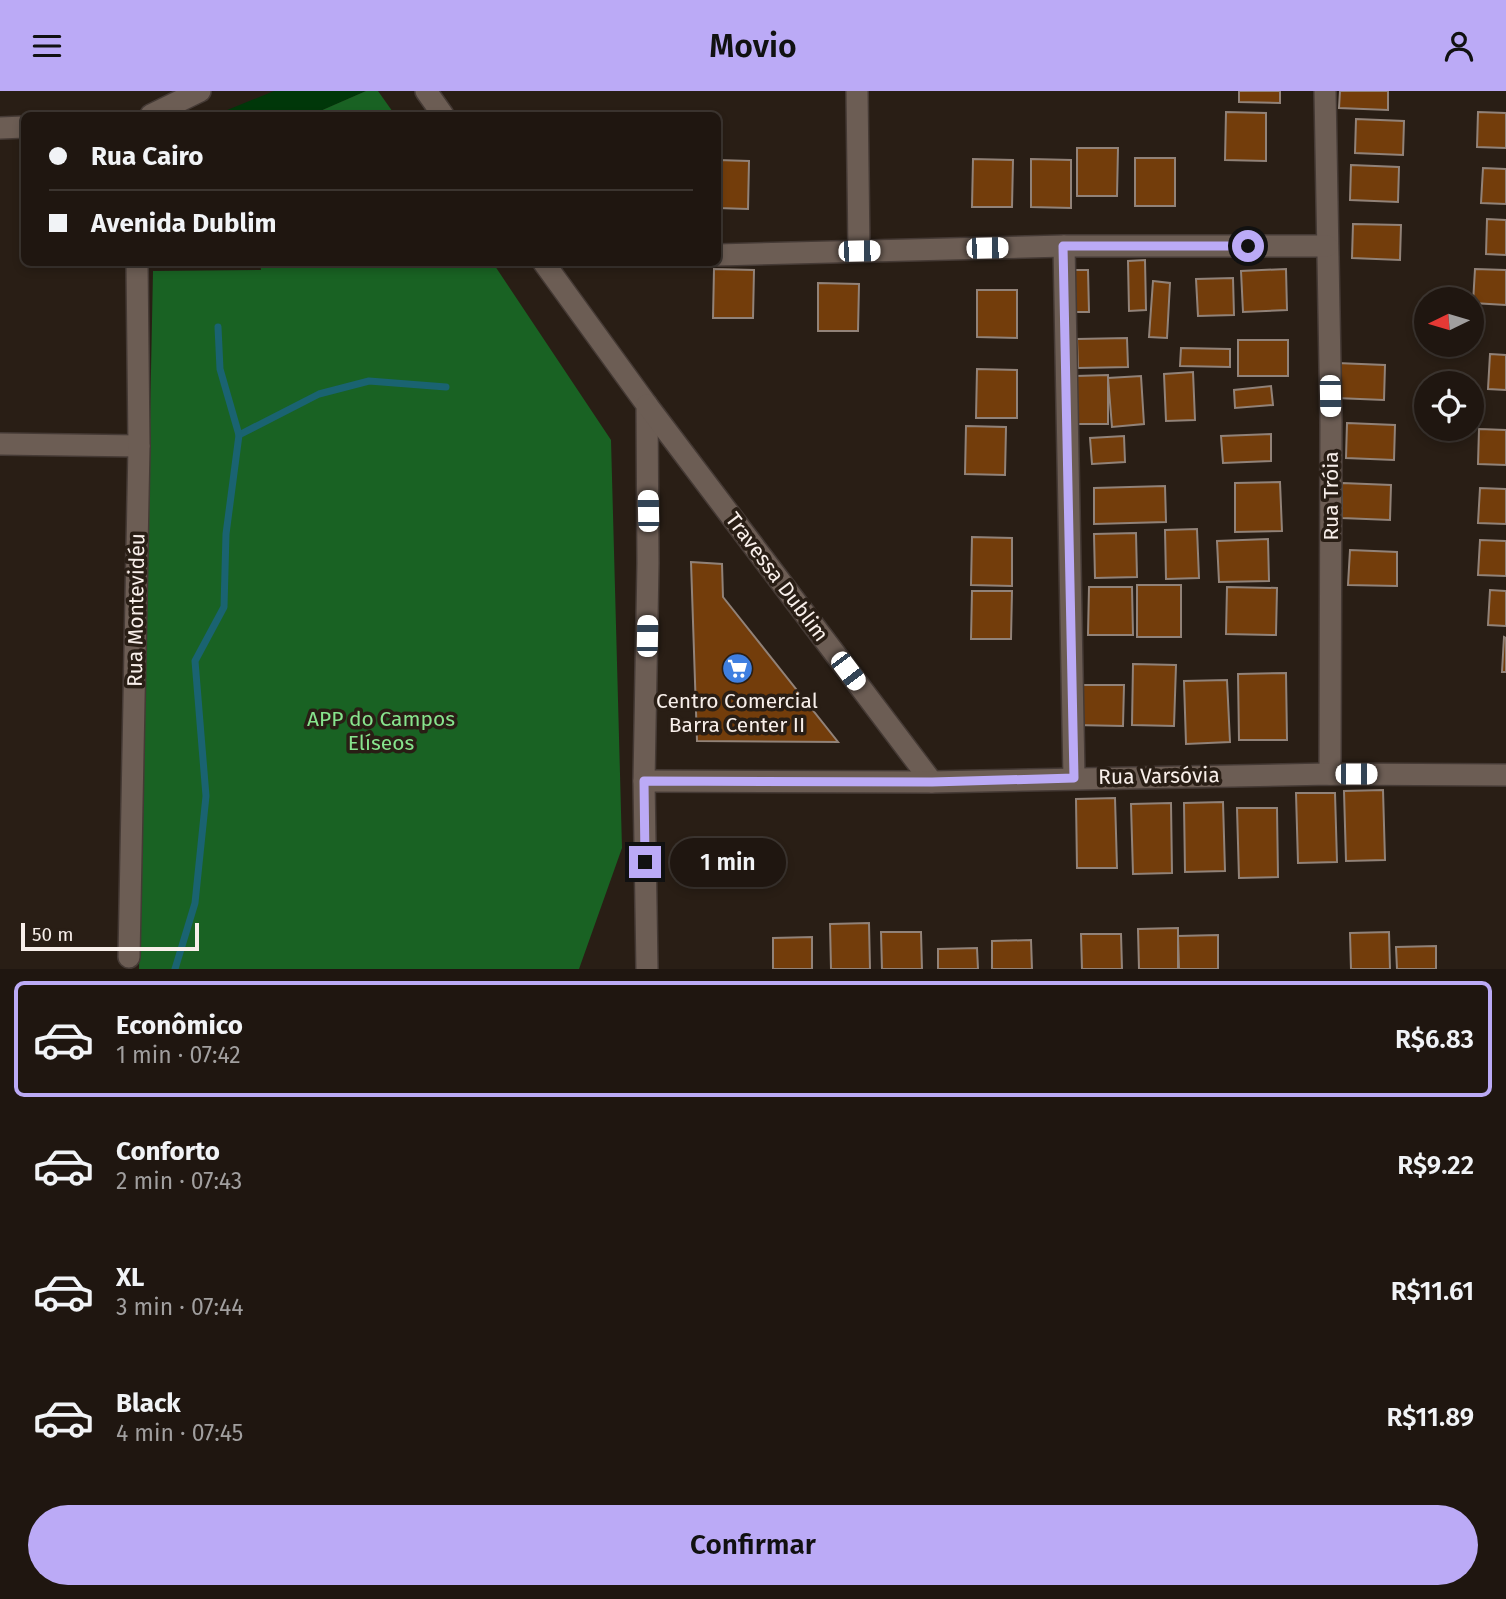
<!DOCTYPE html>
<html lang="pt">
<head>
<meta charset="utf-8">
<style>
  body { margin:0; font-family:"Fira Sans",sans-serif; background:#271f19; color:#f1f3f6; height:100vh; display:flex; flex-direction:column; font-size:26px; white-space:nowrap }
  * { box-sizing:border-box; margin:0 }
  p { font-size:23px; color:#a19f9f }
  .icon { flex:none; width:38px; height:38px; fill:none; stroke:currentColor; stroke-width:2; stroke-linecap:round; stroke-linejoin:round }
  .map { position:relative; height:878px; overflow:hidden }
  .sheet { display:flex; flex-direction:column; background:#1f1610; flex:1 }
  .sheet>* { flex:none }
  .top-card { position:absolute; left:21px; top:21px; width:700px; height:154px; border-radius:10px; box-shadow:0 4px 10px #0003,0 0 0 2px #3c3530; display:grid; align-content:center; height:154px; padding:0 28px; background:#1f1610 }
  .needle { width:46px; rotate:265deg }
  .controls { position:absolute; left:1414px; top:196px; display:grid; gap:14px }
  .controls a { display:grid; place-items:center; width:70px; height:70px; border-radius:50%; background:#1f1610; box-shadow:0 4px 10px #0003,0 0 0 2px #3c3530; font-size:35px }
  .scale { position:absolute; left:21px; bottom:18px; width:178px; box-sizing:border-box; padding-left:7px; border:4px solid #f8efea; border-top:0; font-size:19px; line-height:24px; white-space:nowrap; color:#f8efea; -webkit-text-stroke:5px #291e15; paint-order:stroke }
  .end { position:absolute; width:32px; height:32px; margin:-16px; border:9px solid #bbaaf6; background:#111; box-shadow:0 0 0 4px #111 }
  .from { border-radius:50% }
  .bubble { position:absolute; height:49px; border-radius:24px; background:#1f1610; box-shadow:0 4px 10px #0003,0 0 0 2px #3c3530; font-size:23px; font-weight:600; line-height:49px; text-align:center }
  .car { position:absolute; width:21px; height:42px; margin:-21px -10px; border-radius:9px; box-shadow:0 0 5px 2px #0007; background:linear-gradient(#fff 24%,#345 0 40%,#fff 0 76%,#345 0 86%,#fff 0) }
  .top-card b { display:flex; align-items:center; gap:24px; height:66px; font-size:26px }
  .top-card b+b { border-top:2px solid #3c3530 }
  .top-card i { width:18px; height:18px; background:#f1f3f6 }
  ul { padding:12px 0 0; list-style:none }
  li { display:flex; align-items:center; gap:21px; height:116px; margin:0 14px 10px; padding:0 14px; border:4px solid transparent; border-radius:10px }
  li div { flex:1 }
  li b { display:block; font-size:26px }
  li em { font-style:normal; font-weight:600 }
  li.current { border-color:#bbaaf6 }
  li>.icon { width:63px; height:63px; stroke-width:1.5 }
  .primary-button { display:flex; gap:14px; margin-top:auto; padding:14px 28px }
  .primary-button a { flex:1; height:80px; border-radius:42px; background:#bbaaf6; color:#111; font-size:28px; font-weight:600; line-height:80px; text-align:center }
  header { display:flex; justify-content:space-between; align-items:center; height:91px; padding:0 28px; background:#bbaaf6; color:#111; font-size:32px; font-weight:600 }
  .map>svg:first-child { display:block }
  .green { fill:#003709 }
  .forest { fill:#196223 }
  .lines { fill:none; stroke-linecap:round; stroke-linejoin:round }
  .stream { stroke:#1a6371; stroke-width:7 }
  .building { fill:#733d0b; stroke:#918278; stroke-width:2 }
  .minor-casing { stroke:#453a35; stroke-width:24 }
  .minor { stroke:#6c5d54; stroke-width:21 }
  .route { stroke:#bbaaf6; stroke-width:9 }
  .labels { text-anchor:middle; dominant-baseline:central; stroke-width:7; stroke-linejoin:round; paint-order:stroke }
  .street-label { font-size:21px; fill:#f8efea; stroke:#291e15 }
  .poi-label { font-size:21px; fill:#f8efea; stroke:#291e15 }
  .park-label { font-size:21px; fill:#87e48d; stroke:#291e15 }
</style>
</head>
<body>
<header><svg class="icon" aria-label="menu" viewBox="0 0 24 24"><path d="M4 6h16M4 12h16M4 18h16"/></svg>Movio<svg class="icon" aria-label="person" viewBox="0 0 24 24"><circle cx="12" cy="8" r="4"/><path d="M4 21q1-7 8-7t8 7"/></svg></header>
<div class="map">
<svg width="1506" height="878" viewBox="0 0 1506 878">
  <rect width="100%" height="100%" fill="#291e15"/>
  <path class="green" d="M274 0H366L311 24H215Z"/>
  <g class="forest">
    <path d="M366 0H378L395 24H311Z"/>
    <path d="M260 172H493L611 349 622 757 579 878H139L153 180 261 179Z"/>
  </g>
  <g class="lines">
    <g class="stream">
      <path d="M239 344 319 303 369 290 446 296"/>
      <path d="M175 878 195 812 206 705 195 570 224 516 226 443 239 344 220 278 218 236"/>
    </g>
  </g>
  <g class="building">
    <path d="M1239 0H1280V12L1239 11Z"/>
    <path d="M1340 0H1388V19L1339 17Z"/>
    <path d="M1226 21 1266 22V70L1225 69Z"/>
    <path d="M1478 21 1506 22V57L1477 56Z"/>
    <path d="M1356 28 1404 30 1403 64 1355 62Z"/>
    <path d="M1077 57H1118L1117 105H1077Z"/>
    <rect x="1135" y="67" width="40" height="48"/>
    <path d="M973 68 1013 69 1012 116H972Z"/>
    <path d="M1031 68 1071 69V117L1031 116Z"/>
    <path d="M718 69 749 70 748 118 718 117Z"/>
    <path d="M1351 74 1399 76 1398 111 1350 109Z"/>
    <path d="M1483 77 1506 78V113L1481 112Z"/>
    <path d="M1487 128 1506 129V164L1486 163Z"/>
    <path d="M1353 133 1401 134 1400 169 1352 167Z"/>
    <path d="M1145 169 1146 219 1129 220 1128 170Z"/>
    <path d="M714 178 754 179 753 227H713Z"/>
    <path d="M1286 178 1287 219 1243 221 1241 180Z"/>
    <path d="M1475 178 1506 179V214L1473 212Z"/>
    <path d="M1074 179H1088L1089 221H1076Z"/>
    <path d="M1233 187 1234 224 1198 225 1196 188Z"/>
    <path d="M1153 190 1170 192 1167 247 1149 246Z"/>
    <path d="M818 192 859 193 858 240H818Z"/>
    <path d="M977 199H1017V247L977 246Z"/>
    <path d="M1127 247 1128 276 1078 277 1077 248Z"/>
    <rect x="1238" y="249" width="50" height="36"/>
    <path d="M1181 257 1230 258V276L1180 275Z"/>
    <path d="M1490 263 1506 264V299L1488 298Z"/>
    <path d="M1337 272 1385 274 1384 309 1336 307Z"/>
    <path d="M977 278 1017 279V327H976Z"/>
    <path d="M1193 281 1195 329 1166 330 1164 283Z"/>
    <path d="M1108 284V333H1076V285Z"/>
    <path d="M1141 285 1144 333 1112 336 1108 287Z"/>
    <path d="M1271 295 1273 314 1235 317 1234 299Z"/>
    <path d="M1347 332 1395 334 1394 369 1346 367Z"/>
    <path d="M966 335 1006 336 1005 384 965 383Z"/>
    <path d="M1479 338 1506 339V374L1478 373Z"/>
    <path d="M1271 343V370L1223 372 1221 345Z"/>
    <path d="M1124 345 1125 371 1092 373 1090 347Z"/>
    <path d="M1280 391 1282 440 1235 441V392Z"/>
    <path d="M1342 392 1391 394 1390 429 1342 427Z"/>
    <path d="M1165 395 1166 431 1094 433V397Z"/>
    <path d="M1480 397 1506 398V433L1478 432Z"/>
    <path d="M1197 438 1199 487 1166 488 1165 439Z"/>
    <path d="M1136 442 1137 486 1095 487 1094 443Z"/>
    <path d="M972 446 1012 447V495L971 494Z"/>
    <path d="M1268 448 1269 490 1219 491 1217 450Z"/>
    <path d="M1480 449 1506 450V485L1478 484Z"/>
    <path d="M1350 459 1397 461V495L1348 494Z"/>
    <path d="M691 471 722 473 723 506 838 651 697 650Z"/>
    <rect x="1137" y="494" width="44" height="52"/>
    <path d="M1089 496H1132L1133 544H1088Z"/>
    <path d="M1227 496 1277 497 1276 544 1226 543Z"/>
    <path d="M1490 499 1506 500V535L1488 534Z"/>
    <path d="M972 500H1012L1011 548H971Z"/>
    <path d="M1504 546 1506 547V581H1502Z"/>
    <path d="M1133 573 1176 574 1174 635 1132 634Z"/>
    <path d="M1286 582 1287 649H1239L1238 583Z"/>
    <path d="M1227 589 1230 651 1186 653 1184 590Z"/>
    <path d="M1075 594H1124L1123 635 1075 634Z"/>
    <path d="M1383 699 1385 769 1346 770 1344 700Z"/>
    <path d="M1296 702H1335L1337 771 1298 772Z"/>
    <path d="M1115 707 1117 777H1077L1076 708Z"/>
    <path d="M1223 711 1225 780 1185 781 1184 712Z"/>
    <path d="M1171 712 1172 782 1133 783 1131 713Z"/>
    <path d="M1237 717H1277L1278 786 1239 787Z"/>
    <path d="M869 832 870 878H831L830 833Z"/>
    <path d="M1178 837V878H1139L1138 838Z"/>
    <path d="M881 841H921L922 878H882Z"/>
    <path d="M1389 841 1390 878H1351L1350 842Z"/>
    <path d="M1081 843H1121L1122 878H1082Z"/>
    <path d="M1218 844V878H1179L1178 845Z"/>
    <path d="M812 846V878H773V847Z"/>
    <path d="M1031 849 1032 878H992V850Z"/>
    <path d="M1436 855V878H1397L1396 856Z"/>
    <path d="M977 857 978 878H938V858Z"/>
  </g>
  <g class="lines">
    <defs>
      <g id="minor">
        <path d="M426 0 443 24"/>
        <path d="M857 0 859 160"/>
        <path d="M1325 0 1331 331 1330 683"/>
        <path d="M151 24 200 0"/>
        <path d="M0 37 24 36"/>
        <path d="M1064 155 1074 686"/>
        <path d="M718 164 1064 155H1327"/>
        <path d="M544 172 647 314 648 472 644 690 647 878"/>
        <path d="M647 314 932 691"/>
        <path d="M0 353 139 355"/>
        <path d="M644 690 932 691 1330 683 1506 684"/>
        <path d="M129 866 139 355 137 172"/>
      </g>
    </defs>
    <use href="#minor" class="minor-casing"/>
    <use href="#minor" class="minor"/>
  </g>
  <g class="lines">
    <path class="route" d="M645 771 644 690 932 691 1074 687 1063 155H1248"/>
  </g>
  <defs>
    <symbol id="supermarket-disc" viewBox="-11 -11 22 22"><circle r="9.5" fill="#3f7fe0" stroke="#291e15"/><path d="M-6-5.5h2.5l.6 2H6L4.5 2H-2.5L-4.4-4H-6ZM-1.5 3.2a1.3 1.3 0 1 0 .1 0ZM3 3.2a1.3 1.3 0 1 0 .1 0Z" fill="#fff"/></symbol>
  </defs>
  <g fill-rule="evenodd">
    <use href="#supermarket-disc" x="720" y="560" width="35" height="35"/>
  </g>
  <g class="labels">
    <g class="street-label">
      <text transform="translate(1331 405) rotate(-90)">Rua Tróia</text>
      <text transform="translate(777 486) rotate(53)">Travessa Dublim</text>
      <text transform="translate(136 519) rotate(-89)">Rua Montevidéu</text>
      <text transform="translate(1159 685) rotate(-1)">Rua Varsóvia</text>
    </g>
    <g class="poi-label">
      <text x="737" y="610">Centro Comercial<tspan x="737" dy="24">Barra Center II</tspan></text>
    </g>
    <g class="park-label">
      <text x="381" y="628">APP do Campos<tspan x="381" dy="24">Elíseos</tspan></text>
    </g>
  </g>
</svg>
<div class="controls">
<a><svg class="needle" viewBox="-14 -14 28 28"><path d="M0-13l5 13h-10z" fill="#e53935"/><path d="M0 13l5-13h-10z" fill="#a19f9f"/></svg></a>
<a><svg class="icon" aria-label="locate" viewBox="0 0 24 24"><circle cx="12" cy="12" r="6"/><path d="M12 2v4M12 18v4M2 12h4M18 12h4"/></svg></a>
</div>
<div class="scale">50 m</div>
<i class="end from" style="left:1248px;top:155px"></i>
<i class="end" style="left:645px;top:771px"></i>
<div class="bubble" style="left:670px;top:747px;width:116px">1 min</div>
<i class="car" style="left:987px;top:157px;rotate:89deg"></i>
<i class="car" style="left:859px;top:160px;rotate:89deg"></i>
<i class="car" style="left:1330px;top:305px;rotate:179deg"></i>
<i class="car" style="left:648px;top:420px;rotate:359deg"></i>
<i class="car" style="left:647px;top:545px;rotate:1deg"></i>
<i class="car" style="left:848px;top:580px;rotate:143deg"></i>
<i class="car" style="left:1356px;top:683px;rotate:90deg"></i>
<div class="top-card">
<b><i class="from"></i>Rua Cairo</b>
<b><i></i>Avenida Dublim</b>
</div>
</div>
<section class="sheet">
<ul>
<li class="current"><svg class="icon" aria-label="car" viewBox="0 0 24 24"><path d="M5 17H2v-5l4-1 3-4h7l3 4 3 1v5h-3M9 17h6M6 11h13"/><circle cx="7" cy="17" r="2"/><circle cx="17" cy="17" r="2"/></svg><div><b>Econômico</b><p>1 min · 07:42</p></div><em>R$6.83</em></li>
<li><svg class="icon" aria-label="car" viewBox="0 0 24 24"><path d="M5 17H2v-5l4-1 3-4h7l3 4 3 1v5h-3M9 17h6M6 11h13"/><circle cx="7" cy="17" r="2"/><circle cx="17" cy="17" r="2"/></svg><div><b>Conforto</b><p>2 min · 07:43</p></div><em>R$9.22</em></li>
<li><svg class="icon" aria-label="car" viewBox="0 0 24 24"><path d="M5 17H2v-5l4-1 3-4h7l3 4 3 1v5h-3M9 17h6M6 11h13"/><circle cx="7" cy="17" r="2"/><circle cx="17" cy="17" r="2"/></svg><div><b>XL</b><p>3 min · 07:44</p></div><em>R$11.61</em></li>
<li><svg class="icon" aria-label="car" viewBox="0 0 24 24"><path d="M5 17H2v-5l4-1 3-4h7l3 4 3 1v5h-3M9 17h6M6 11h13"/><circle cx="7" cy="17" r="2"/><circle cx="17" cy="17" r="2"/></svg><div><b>Black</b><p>4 min · 07:45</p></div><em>R$11.89</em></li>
</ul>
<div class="primary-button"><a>Confirmar</a></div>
</section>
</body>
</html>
